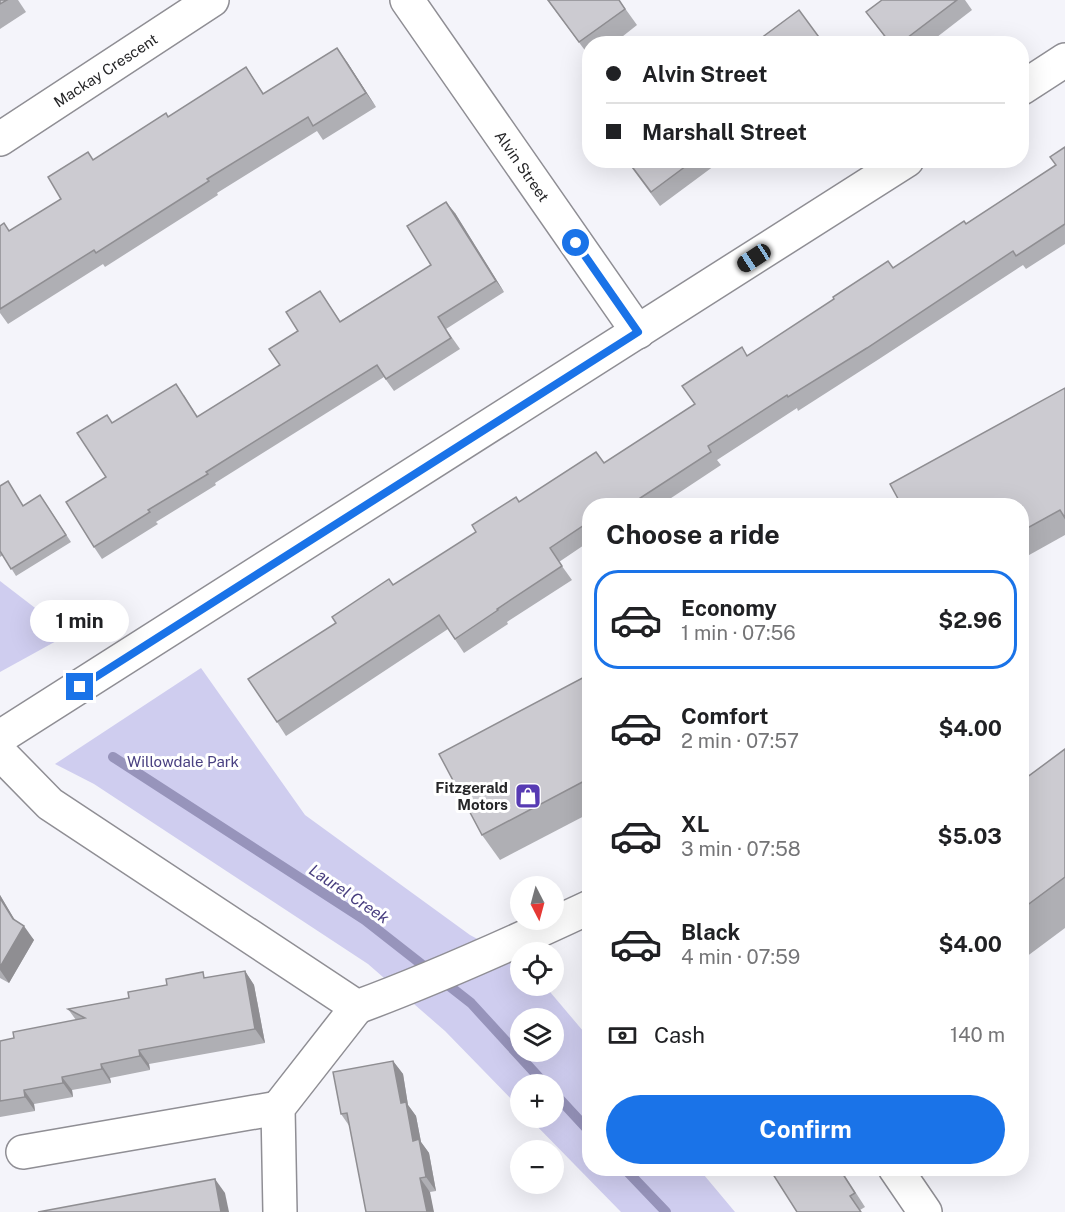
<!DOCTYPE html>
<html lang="en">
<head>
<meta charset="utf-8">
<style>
  body { margin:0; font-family:"Public Sans",sans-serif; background:#f2f2f2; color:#202124; height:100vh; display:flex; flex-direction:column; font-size:22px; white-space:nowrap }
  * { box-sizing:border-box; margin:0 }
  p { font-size:20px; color:#757577 }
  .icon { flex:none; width:33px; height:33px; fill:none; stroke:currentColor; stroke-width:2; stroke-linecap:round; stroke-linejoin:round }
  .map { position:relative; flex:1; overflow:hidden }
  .details { position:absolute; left:582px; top:498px; width:447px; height:678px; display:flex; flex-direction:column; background:#fff; border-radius:24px; box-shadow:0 6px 24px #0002 }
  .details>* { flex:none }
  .guide { position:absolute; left:582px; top:36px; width:447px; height:132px; border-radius:24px; box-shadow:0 6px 24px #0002; display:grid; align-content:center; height:132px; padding:0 24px; background:#fff }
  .needle { width:39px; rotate:174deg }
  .buttons { position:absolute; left:510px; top:876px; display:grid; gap:12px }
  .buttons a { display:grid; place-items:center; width:54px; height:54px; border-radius:50%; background:#fff; box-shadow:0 6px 24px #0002; font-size:30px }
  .end { position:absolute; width:27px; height:27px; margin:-14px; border:8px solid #1a73e8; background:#fff; box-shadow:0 0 0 3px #fff }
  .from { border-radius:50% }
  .bubble { position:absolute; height:42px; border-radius:21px; background:#fff; box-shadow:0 6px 24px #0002; font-size:20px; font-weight:700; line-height:42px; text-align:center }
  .car { position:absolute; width:18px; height:36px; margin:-18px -9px; border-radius:8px; box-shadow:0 0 4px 2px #0007; background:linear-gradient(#222 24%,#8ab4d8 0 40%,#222 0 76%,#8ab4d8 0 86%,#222 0) }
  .guide b { display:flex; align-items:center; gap:21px; height:57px; font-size:22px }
  .guide b+b { border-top:2px solid #e0e0e0 }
  .guide i { width:15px; height:15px; background:#202124 }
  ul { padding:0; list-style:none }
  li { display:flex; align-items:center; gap:18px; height:99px; margin:0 12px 9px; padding:0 12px; border:3px solid transparent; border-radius:24px }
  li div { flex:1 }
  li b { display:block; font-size:22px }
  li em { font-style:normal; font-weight:700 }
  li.active { border-color:#1a73e8 }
  li>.icon { width:54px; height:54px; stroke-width:1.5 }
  h2 { padding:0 24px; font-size:27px; line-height:72px }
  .pay { display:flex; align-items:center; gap:15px; height:66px; padding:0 24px; font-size:22px }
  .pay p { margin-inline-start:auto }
  .action { display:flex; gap:12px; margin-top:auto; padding:12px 24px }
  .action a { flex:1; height:69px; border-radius:36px; background:#1a73e8; color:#fff; font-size:24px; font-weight:700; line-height:69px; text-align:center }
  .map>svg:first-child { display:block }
  .park { fill:#cfcdef; fill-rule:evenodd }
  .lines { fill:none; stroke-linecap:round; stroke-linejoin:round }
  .stream { stroke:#9794bb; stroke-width:10 }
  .minor-casing { stroke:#8f8e94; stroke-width:36 }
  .minor { stroke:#fff; stroke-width:33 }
  .wall { fill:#afafb4 }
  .shaded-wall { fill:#8f8e92 }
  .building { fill:#cccbd1; stroke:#8f8e92; stroke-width:1.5 }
  .route { stroke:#1a73e8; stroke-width:8 }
  .labels { text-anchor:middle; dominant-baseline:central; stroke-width:6; stroke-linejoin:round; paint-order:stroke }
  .street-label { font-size:15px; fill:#252527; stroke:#fff }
  .park-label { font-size:15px; fill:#494081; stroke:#fff }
  .poi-label { font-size:15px; font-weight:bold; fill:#252527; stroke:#fff; text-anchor:end }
  .water-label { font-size:16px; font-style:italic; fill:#483e7f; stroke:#fff }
</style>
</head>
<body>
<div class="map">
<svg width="1065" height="1212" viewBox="0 0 1065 1212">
  <rect width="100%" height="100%" fill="#f4f4fa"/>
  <g class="park">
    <path d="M0 581 69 634 0 672Z"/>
    <path d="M201 668 305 815 470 935 520 962V986H545L589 1038 590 1168 699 1169 735 1212H621L529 1118H554V1084H520V1108L445 1031 368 964 94 784 55 764ZM520 1018H554V1052H520Z"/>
  </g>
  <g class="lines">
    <g class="stream">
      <path d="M113 757 365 920 471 1003 545 1084"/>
      <path d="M554 1093 590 1132"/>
      <path d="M624 1168 666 1212"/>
    </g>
    <defs>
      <g id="minor">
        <path id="s1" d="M407 0 638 332"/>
        <path d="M1022 88 1065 60"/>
        <path id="s2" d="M0 139 212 0"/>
        <path d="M0 737 907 160"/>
        <path d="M0 753 50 804 357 1007C436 978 513 943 590 907"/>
        <path d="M23 1152 278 1108"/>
        <path d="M895 1168 925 1212"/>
        <path d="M280 1212 278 1108 357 1007"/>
      </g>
    </defs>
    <use href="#minor" class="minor-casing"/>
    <use href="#minor" class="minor"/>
  </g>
  <g class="wall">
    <path d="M0 0H18L26 12 0 29Z"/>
    <path d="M547 0H619L637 25 613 44H590V57Z"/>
    <path d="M882 0H965L972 10 928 44H890L866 12Z"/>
    <path d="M347 62 376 107 323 140 317 131 217 193 218 195 105 267 103 264 8 324 0 313V226L10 231 61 199 93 160 168 117 246 67 264 94Z"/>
    <path d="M1065 147V244L1026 269 1023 265 876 361 798 411 797 408 717 460 721 465 659 506H590V541L559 562 572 580 507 622 508 624 464 653 448 629 286 736 277 722 394 585 476 532 519 502 604 463 695 404 748 356 966 224 1056 165Z"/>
    <path d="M626 160H733L722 168 718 163 660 206Z"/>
    <path d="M455 213 504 292 446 329 460 349 394 391 384 377 215 483 216 485 156 522 158 524 102 559 94 547 106 477 184 395 198 417 280 365 320 291 340 321 431 265Z"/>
    <path d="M1065 388V535L1022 559V506Z"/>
    <path d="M0 486 23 505 45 502 71 542 16 576 3 555 0 557Z"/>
    <path d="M590 674V813L500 860 482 835Z"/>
    <path d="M1065 749V928L1022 960V781Z"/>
    <path d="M0 895 15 920 34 940 9 983 0 978Z"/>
    <path d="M245 971 254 985 265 1043 149 1064 150 1070 110 1078 111 1083 72 1090 73 1097 34 1104 35 1111 0 1117V1041L14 1038 76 1020 68 1009 129 998 207 978Z"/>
    <path d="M393 1061 403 1074 408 1105 416 1116 421 1142 429 1153 436 1191 430 1192 350 1127 341 1114Z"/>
    <path d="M769 1168H840L865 1207 860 1210Z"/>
  </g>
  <g class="shaded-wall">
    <path d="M337 48 347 62 376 107 366 93Z"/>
    <path d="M446 202 455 213 504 292 496 281Z"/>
    <path d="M0 895 21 931 24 926 34 940 9 983 0 970V967L13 919 0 898Z"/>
    <path d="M245 971 254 985 265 1043 255 1029Z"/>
    <path d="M139 1050 149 1064 150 1070 140 1056Z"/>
    <path d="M393 1061 403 1074 408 1105 416 1116 421 1142 429 1153 436 1191 426 1177 401 1103Z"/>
    <path d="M101 1064 110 1078 111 1083 102 1069Z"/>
    <path d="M62 1077 72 1090 73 1097 63 1083Z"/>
    <path d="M24 1090 34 1104 35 1111 25 1097Z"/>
    <path d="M420 1178 430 1192 434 1212H427Z"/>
    <path d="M215 1179 225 1193 229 1212H221Z"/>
  </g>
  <g class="building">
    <path d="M0 0H7L0 4Z"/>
    <path d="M548 0H619L625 9 579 42Z"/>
    <path d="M882 0H957L899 44H891L866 12Z"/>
    <path d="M799 10 824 44H753Z"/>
    <path d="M337 48 366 93 313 126 308 117 207 179 209 181 96 253 94 250 0 309V226L4 223 9 231 61 199 48 177 88 152 93 160 166 113 168 117 246 67 263 94Z"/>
    <path d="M1065 147V224L1016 256 1013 251 867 348 788 397 787 395 708 446 711 452 631 504V506H590V521L550 548 562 566 497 609 498 610 455 639 439 615 277 722 248 679 336 623 332 617 389 579 393 585 476 532 472 525 516 497 519 502 596 452 604 463 695 404 682 386 742 347 747 356 834 299 833 297 888 261 893 268 964 221 966 224 1056 165 1050 157Z"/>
    <path d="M627 160H694L651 192Z"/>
    <path d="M446 202 496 281 438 317 451 338 386 379 377 365 206 472 208 474 148 510 150 512 94 547 66 502 106 477 77 433 107 415 112 423 176 384 197 417 280 365 269 349 298 331 286 312 320 291 340 322 431 265 407 226Z"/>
    <path d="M1065 388V518L1060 510 1022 531V506H902L890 484Z"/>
    <path d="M8 481 23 506 40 495 66 535 11 569 0 551V486Z"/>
    <path d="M590 674V778L482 835 439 754Z"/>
    <path d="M1065 749V877L1022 909V781Z"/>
    <path d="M0 898 13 919 24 926 0 967Z"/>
    <path d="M245 971 255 1029 139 1050 140 1056 101 1064 102 1069 62 1077 63 1083 24 1090 25 1097 0 1101V1041L14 1038 13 1032 85 1018 68 1009 129 998 128 992 167 985 166 979 203 972 204 978Z"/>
    <path d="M393 1061 401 1103 406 1102 413 1141 419 1139 426 1177 420 1178 427 1212H366L347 1113 341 1114 333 1072Z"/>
    <path d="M769 1168H839L855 1193 850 1196 861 1212H797Z"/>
    <path d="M215 1179 221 1212H38Z"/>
  </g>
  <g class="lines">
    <path class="route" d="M80 687 638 332 576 243"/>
  </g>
  <defs>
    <symbol id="shop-square" viewBox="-11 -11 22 22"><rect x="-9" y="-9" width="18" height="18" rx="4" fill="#573bb3" stroke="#fff"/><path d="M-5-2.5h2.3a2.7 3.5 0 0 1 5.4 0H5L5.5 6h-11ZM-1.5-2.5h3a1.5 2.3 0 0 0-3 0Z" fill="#fff"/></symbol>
  </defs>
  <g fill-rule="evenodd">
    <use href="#shop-square" x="513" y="781" width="30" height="30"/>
  </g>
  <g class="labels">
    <g class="street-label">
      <text stroke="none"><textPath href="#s2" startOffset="126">Mackay Crescent</textPath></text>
      <text stroke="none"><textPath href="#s1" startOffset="202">Alvin Street</textPath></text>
    </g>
    <g class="park-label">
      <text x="183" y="761">Willowdale Park</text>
    </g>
    <g class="poi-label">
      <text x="508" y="787">Fitzgerald<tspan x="508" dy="17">Motors</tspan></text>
    </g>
    <g class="water-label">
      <text transform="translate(349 894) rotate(34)">Laurel Creek</text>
    </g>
  </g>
</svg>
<div class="buttons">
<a><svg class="needle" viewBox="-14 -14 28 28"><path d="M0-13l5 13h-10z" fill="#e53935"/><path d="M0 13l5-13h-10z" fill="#757577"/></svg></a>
<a><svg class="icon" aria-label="locate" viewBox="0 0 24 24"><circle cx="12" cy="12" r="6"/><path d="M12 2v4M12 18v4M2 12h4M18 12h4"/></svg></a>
<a><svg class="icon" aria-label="layers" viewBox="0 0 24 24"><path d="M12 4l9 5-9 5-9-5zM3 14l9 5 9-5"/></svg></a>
<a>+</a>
<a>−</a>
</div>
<i class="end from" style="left:576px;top:243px"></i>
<i class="end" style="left:80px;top:687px"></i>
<div class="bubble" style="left:30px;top:600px;width:99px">1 min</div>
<i class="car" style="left:754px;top:258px;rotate:237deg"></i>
<div class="guide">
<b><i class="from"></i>Alvin Street</b>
<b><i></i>Marshall Street</b>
</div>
<section class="details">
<h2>Choose a ride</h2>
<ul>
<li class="active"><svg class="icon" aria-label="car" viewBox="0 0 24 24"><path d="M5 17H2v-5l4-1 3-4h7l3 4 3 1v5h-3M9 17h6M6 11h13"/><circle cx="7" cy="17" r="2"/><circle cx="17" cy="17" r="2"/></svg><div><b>Economy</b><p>1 min · 07:56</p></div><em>$2.96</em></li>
<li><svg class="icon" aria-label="car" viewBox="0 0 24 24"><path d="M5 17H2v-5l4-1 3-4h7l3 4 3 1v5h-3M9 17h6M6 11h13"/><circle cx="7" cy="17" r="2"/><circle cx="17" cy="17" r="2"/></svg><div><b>Comfort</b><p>2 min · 07:57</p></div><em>$4.00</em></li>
<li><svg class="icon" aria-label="car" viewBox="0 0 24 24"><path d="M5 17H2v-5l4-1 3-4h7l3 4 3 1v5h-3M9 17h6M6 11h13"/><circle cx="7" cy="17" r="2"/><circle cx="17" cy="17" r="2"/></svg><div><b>XL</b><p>3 min · 07:58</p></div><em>$5.03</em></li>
<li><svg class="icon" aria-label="car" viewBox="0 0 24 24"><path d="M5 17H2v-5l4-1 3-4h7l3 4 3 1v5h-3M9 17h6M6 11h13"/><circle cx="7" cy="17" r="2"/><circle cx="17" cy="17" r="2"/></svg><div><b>Black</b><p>4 min · 07:59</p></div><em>$4.00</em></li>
</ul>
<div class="pay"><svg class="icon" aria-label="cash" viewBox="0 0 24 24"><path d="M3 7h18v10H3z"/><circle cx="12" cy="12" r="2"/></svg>Cash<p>140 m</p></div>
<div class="action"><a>Confirm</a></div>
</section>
</div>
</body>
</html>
